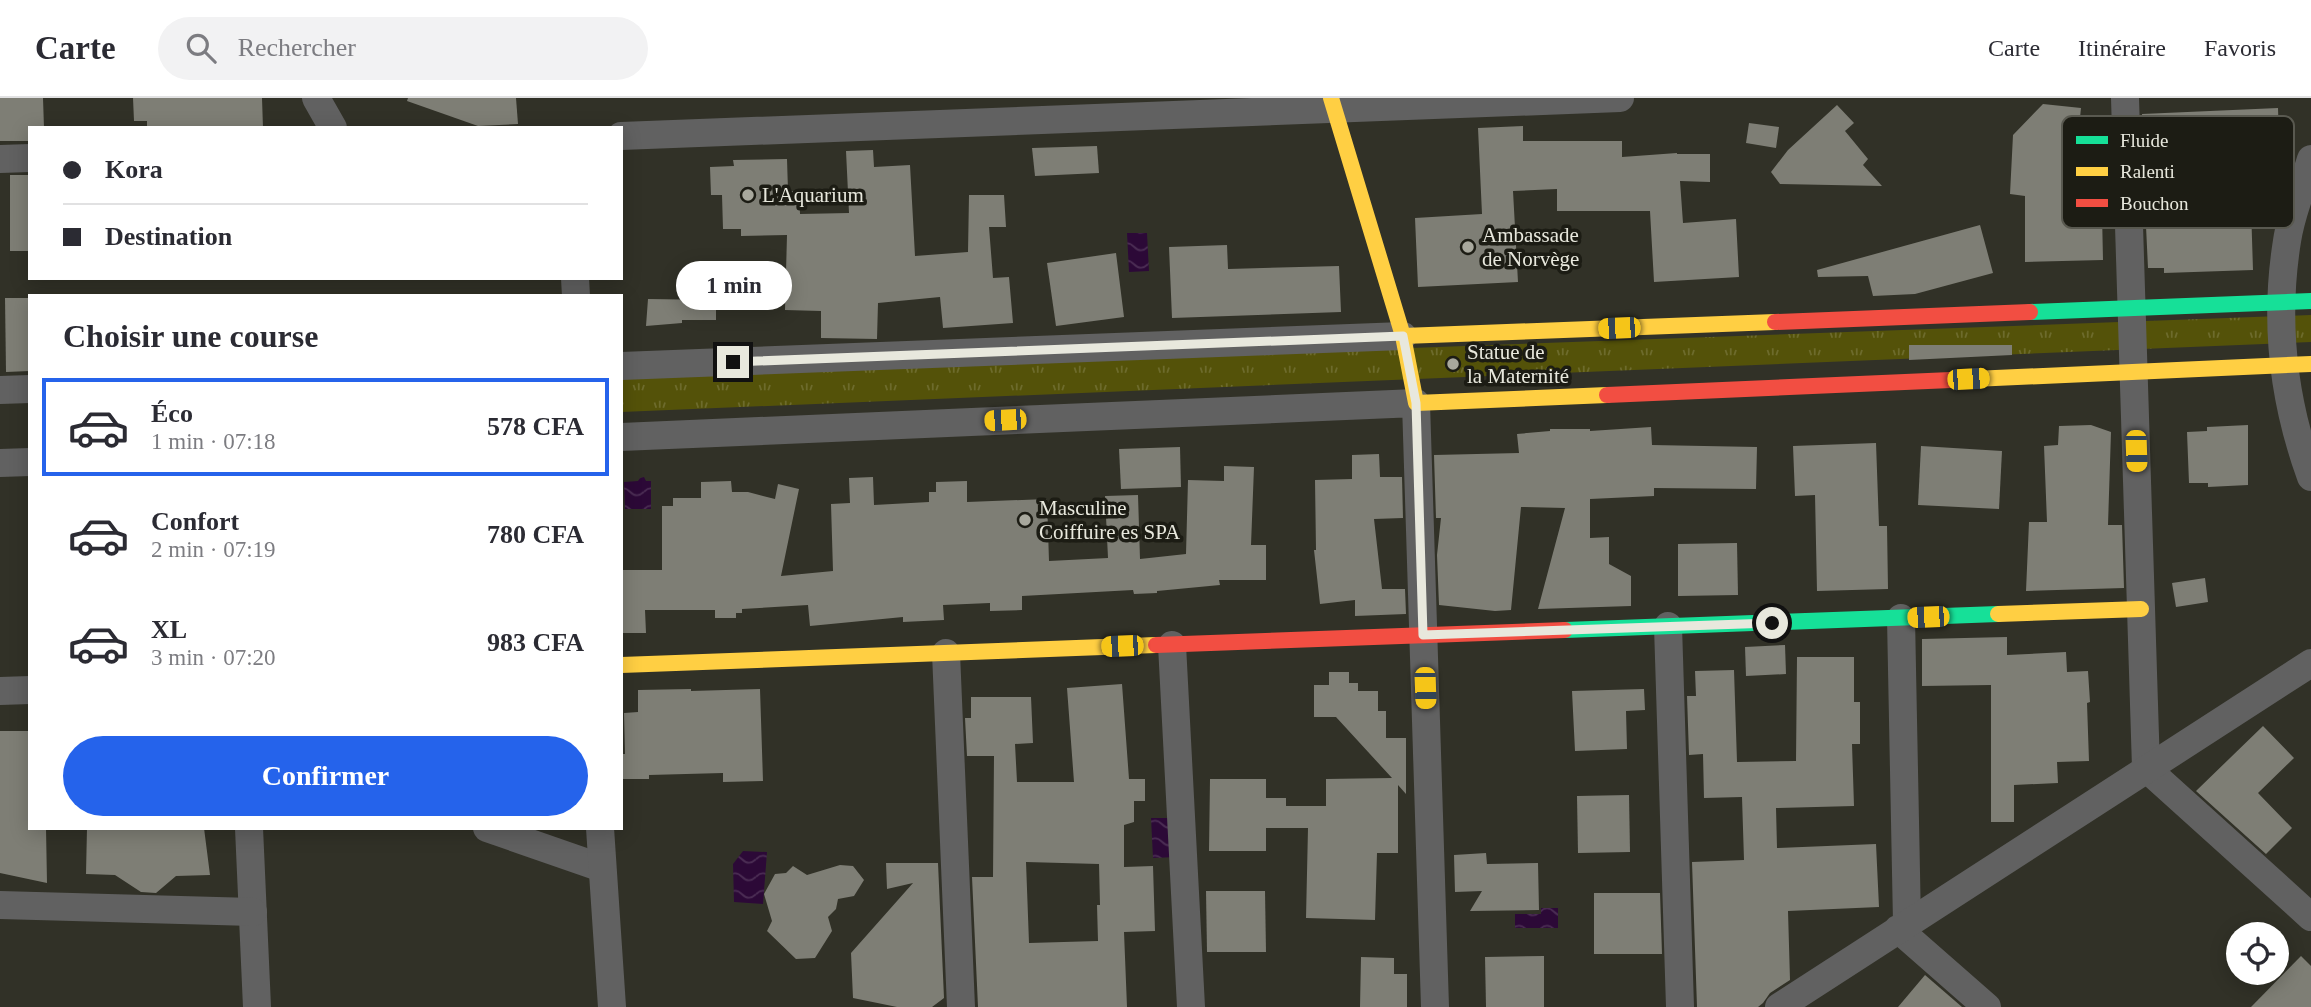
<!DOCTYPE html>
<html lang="fr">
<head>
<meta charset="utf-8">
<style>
  body { margin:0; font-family:"Times New Roman",serif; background:#f2f2f3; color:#2b2b33; height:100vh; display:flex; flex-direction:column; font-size:26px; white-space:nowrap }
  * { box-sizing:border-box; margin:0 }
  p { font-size:23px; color:#7c7c81 }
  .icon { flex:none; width:38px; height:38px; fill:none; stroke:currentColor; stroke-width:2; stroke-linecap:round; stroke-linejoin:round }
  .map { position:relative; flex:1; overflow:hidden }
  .drawer { position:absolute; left:28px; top:196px; width:595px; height:536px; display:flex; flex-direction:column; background:#fff; border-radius:0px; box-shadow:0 4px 18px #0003 }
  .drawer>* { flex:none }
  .banner { position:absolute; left:28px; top:28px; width:595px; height:154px; border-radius:0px; box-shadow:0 4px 18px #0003; display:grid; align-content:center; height:154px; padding:0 35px; background:#fff }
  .fabs { position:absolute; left:2226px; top:824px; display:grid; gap:14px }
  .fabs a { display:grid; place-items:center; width:63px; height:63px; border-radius:50%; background:#fff; box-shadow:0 4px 18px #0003; font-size:35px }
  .end { position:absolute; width:32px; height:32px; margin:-16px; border:9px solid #e8e8dd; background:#111; box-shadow:0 0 0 4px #111 }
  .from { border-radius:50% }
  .bubble { position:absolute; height:49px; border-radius:24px; background:#fff; box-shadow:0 4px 18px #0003; font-size:23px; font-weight:700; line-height:49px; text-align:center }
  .car { position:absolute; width:21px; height:42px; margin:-21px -10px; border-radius:9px; box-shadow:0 0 5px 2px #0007; background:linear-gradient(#f5c518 24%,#345 0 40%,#f5c518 0 76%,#345 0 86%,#f5c518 0) }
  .banner b { display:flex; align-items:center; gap:24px; height:66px; font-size:26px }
  .banner b+b { border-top:2px solid #e1e1e2 }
  .banner i { width:18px; height:18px; background:#2b2b33 }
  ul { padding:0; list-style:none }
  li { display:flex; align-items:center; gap:21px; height:98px; margin:0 14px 10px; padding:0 21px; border:4px solid transparent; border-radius:0px }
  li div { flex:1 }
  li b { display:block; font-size:26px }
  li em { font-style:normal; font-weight:700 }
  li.selected { border-color:#2563eb }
  li>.icon { width:63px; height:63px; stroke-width:1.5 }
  h2 { padding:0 35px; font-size:32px; line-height:84px }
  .action { display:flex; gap:14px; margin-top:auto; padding:14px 35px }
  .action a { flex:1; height:80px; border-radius:42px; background:#2563eb; color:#fff; font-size:28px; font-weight:700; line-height:80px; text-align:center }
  header { display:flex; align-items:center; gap:42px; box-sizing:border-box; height:98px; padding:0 35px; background:#fff; border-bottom:2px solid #e1e1e2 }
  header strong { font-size:33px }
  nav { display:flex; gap:38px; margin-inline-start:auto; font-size:24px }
  .search { width:490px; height:63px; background:#f2f2f3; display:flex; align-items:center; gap:18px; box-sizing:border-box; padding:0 24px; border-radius:38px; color:#7c7c81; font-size:26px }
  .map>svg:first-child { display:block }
  .grass { fill:url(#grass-tufts) }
  .water { fill:url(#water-waves) }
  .building { fill:#7e7e75; fill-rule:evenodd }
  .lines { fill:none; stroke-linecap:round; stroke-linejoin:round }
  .street { stroke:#616161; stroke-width:28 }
  .fast { stroke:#16e098; stroke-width:16 }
  .slow { stroke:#ffcf43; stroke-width:16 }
  .jam { stroke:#f24e42; stroke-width:16 }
  .route { stroke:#e8e8dd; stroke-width:9 }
  .poi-dot { fill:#a8a89d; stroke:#1c1c14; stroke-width:2.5 }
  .labels { text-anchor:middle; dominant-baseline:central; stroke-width:7; stroke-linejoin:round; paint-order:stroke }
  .poi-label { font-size:21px; fill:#e8e8dd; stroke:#1c1c14; text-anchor:start }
  .key { fill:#1c1c14; stroke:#595950; stroke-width:2 }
  .key-label { font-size:19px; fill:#e8e8dd }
</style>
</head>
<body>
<header>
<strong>Carte</strong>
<div class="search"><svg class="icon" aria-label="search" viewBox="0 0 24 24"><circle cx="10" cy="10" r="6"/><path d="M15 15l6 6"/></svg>Rechercher</div>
<nav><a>Carte</a><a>Itinéraire</a><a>Favoris</a></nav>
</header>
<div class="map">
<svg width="2311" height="909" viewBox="0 0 2311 909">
  <defs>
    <pattern id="grass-tufts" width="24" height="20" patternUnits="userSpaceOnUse" patternTransform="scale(1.75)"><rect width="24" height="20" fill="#545209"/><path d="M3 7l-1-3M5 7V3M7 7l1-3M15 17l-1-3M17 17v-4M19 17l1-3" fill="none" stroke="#6d6b2c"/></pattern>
    <pattern id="water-waves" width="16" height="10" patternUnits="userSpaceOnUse" patternTransform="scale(1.75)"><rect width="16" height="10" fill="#2c0937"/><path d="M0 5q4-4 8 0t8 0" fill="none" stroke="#4b2d54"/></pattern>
  </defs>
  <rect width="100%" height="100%" fill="#313127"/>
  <path class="grass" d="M2311 217V244L621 314V279Z"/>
  <g class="water">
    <path d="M1127 135H1147L1149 173 1129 174Z"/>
    <path d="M644 379 646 383H651V411H625L624 384 638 383 640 380Z"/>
    <path d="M1151 720H1174L1177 759 1153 760Z"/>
    <path d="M743 753 767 754 763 806 734 804 733 766Z"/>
    <path d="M1541 810H1558V830H1515V816H1541Z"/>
  </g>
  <g class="building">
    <path d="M0 0H43L44 30H30V43H0Z"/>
    <path d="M133 0H262L263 30H147V23H134Z"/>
    <path d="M408 0H516L518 26 478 28 407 3Z"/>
    <path d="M2043 6 2081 10 2074 78H2094L2090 115H2102L2103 162 2025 164V98L2010 96 2013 37Z"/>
    <path d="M1837 7 1854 25 1845 33 1868 61 1863 67 1882 88 1780 86 1771 74 1788 52Z"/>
    <path d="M2278 10 2279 42H2275V68L2277 108 2251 109 2253 172 2164 175V170H2148L2146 128 2149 64H2144L2142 16Z"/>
    <path d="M1749 25 1779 29 1776 50 1746 45Z"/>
    <path d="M1523 28V43H1622V59L1677 55V56H1710V84L1680 83 1683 125 1736 121 1739 179 1654 184 1650 113H1557V91L1513 93 1518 184 1418 189 1415 120 1482 116 1478 30Z"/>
    <path d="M1097 48 1099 75 1035 78 1032 50Z"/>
    <path d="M873 52 874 69 910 67 915 158 968 154 969 97H1004L1006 129H989L993 180 1009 179 1013 225 943 230 940 199 878 205 877 241 821 240V213L785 212 787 137 741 138V131H723L722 97H711L710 69 734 68 733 62 787 61 788 93H799L800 116 849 115 846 53Z"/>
    <rect x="10" y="77" width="20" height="76"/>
    <path d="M1980 127 1993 175 1915 196 1873 198 1868 178 1818 179 1817 172Z"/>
    <path d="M1227 147 1228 171 1339 168 1341 214 1172 220 1169 149Z"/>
    <path d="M1116 155 1124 219 1056 228 1047 165Z"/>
    <path d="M5 200H30V273L6 274Z"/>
    <path d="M648 201 716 202V222H682V225L646 228Z"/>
    <path d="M1909 247H2012V257L1909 262Z"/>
    <path d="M2091 327 2111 334 2108 427H2122L2124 490 2026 493 2029 424H2047L2044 348 2058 347 2059 328Z"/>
    <path d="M2248 327V387L2208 389V385H2189L2187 334 2207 333V329Z"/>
    <path d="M1651 329 1652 347 1757 349 1756 391 1654 390V398L1590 401V440L1609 439V466L1631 478V508L1538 511 1565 410 1521 409 1511 512 1495 513 1439 507 1437 457 1441 420H1436L1434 357 1519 355 1517 336 1550 333V331H1590V333Z"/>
    <path d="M1876 345 1879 428H1887L1888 491 1817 493 1815 397 1795 398 1793 348Z"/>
    <path d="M1921 348 2002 353 1999 411 1918 407Z"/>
    <path d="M1180 349 1181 389 1121 391 1119 351Z"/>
    <path d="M1379 356 1380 379H1402L1403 420 1374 421 1382 491H1405L1406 516 1355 518V502L1320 506 1314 452H1316L1315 382 1352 381V357Z"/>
    <path d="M1224 368 1254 369 1251 447H1266V482H1219L1220 487 1157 493V495L1134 496 1133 492 1022 498V512L990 513V505L943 507 944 522 903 524V519L810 528 808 507 742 511V515H736V520H715V512H645L646 535H622L621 472H662V408H673V400H701V384L731 383 732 394H748L775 401 778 386 799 391 781 478 833 473 831 406 850 405 849 380 873 379 874 407 929 404V394H936V384L967 383V404L1047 401 1049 463 1108 460 1105 398 1138 397 1140 461 1186 456 1188 382 1224 383Z"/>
    <path d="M1737 445 1738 497 1678 498V446Z"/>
    <path d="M2205 480 2208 504 2176 509 2172 485Z"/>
    <path d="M2007 539V557L2066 554 2067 574 2088 573 2090 604 2087 605 2089 663 2057 664 2058 685 2014 687V724H1991V587L1922 588V541Z"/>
    <path d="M1785 547 1786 576 1746 578 1745 549Z"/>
    <path d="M1797 559H1854V604H1860V646H1852L1854 708 1776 710 1777 750 1876 746 1879 809 1788 813 1790 882 1770 895 1763 905 1758 909H1697L1692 764 1744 762 1742 699 1704 700 1703 656 1689 657 1687 598H1696L1695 573 1734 572 1737 664 1796 663Z"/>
    <path d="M1329 574H1349V585H1358V593H1378V613H1386V640H1406V696L1398 687V755H1377L1375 822 1306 820 1308 730H1266V753H1209L1210 681H1266V700H1286V708H1326V681L1392 680 1336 619H1314V587H1329Z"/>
    <path d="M1122 586 1129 681H1145V703H1134V724L1124 727V769L1153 768 1155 833 1124 834 1127 909H978L972 779H993L994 658H967L965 620H971V599H1031L1033 645 1015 646 1017 684H1074L1067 590ZM1026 764 1099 766 1100 807H1097L1098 843 1029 845Z"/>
    <path d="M691 591V593L760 591 763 683 723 684V675L649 677V681H621V656H625L624 615 638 614V592Z"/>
    <path d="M1644 591 1645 612 1626 613 1627 651 1575 653 1572 593Z"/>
    <path d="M2263 628 2294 660 2258 695 2292 730 2266 756 2196 693Z"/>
    <path d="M0 633H30V730H46L47 785 0 775Z"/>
    <path d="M1629 697 1630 754 1578 755 1577 698Z"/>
    <path d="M87 730H204L210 777 176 778 156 795 141 794 115 777 86 776Z"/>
    <path d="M1486 755 1487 766 1538 765 1539 812 1470 813 1482 793 1455 794 1454 757Z"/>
    <path d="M886 765H938L944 900 932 909H897L853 900 851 855 913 785 887 791Z"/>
    <path d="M840 767 853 768 864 782 854 798 838 801 836 811 828 819 832 833 815 860 796 861 767 833 772 823 764 796 775 776 786 775 793 768 807 777Z"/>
    <path d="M1206 793H1265L1266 854H1207Z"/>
    <path d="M1594 795H1660L1662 856H1594Z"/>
    <path d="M1544 858V909H1486L1485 859Z"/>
    <path d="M2301 858 2311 868V909H2251Z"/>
    <path d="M1361 859 1394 860V876H1407V909H1360Z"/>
    <path d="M1925 877 1962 909H1898Z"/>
  </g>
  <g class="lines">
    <g class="street">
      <path d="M316 0 333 30"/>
      <path d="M2125 0 2146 670 2311 819"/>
      <path d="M621 38 1620 0"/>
      <path d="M0 61 30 60"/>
      <path d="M2311 61C2303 88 2291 115 2287 143 2274 224 2283 302 2311 379"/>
      <path d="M575 180 576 198"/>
      <path d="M621 268 1403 238"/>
      <path d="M0 292 30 291"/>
      <path d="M621 339 1416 305 1435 909"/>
      <path d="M0 365 30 364"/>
      <path d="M1901 520 1907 825"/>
      <path d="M1668 528 1680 909"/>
      <path d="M1172 547 1191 909"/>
      <path d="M946 555 961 909"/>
      <path d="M0 593 30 592"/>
      <path d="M249 730 257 909"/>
      <path d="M487 730 602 770"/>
      <path d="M600 730 612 909"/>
      <path d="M0 807 253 814"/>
      <path d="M1898 831 1987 909"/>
      <path d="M1779 909 2311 565"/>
    </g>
    <g class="fast">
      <path d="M2030 214 2311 203"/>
      <path d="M1565 532 1998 516"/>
    </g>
    <g class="slow">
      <path d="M1331 0 1403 238 1416 305 1607 297"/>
      <path d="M1403 238 1775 224"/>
      <path d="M1951 282 2311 266"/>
      <path d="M1998 516 2141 511"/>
      <path d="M621 567 1156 547"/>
    </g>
    <g class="jam">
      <path d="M1775 224 2030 214"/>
      <path d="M1607 297 1951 282"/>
      <path d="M1156 547 1565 532"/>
    </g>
  </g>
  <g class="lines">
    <path class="route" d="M733 264 1403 238 1416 305 1423 537 1772 525"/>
  </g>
  <g class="poi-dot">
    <circle cx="748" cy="97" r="7"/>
    <circle cx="1468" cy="149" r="7"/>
    <circle cx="1453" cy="266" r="7"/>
    <circle cx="1025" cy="422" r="7"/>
  </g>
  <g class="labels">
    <g class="poi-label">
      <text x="762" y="97">L'Aquarium</text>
      <text x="1482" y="137">Ambassade<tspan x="1482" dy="24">de Norvège</tspan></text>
      <text x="1467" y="254">Statue de<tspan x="1467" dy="24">la Maternité</tspan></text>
      <text x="1039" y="410">Masculine<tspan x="1039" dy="24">Coiffuire es SPA</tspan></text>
    </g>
  </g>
  <rect x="2062" y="18" width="232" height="112" rx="10" class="key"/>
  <rect x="2076" y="38" width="32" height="8" fill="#16e098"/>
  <rect x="2076" y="69" width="32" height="9" fill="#ffcf43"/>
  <rect x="2076" y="101" width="32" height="8" fill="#f24e42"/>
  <g class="key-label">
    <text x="2120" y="49">Fluide</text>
    <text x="2120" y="80">Ralenti</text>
    <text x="2120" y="112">Bouchon</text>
  </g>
</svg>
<div class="fabs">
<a><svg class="icon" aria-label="locate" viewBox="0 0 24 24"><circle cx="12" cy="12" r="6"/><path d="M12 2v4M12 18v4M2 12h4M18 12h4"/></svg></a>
</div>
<i class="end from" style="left:1772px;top:525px"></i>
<i class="end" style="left:733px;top:264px"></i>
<div class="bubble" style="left:676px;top:163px;width:116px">1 min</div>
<i class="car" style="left:1619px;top:230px;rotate:268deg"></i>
<i class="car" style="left:1968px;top:281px;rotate:87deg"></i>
<i class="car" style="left:1005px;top:322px;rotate:267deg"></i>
<i class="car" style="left:2136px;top:353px;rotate:178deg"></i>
<i class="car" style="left:1928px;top:519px;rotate:268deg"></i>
<i class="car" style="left:1122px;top:548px;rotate:268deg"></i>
<i class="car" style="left:1425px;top:590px;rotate:178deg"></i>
<div class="banner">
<b><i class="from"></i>Kora</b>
<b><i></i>Destination</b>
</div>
<section class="drawer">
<h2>Choisir une course</h2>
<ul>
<li class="selected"><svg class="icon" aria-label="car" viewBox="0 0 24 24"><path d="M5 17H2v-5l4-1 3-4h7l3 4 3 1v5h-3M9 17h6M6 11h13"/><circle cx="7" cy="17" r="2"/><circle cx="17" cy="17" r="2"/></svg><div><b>Éco</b><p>1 min · 07:18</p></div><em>578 CFA</em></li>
<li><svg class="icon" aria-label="car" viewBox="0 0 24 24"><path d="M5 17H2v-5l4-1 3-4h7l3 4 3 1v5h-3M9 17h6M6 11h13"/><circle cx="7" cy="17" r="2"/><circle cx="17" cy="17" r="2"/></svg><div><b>Confort</b><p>2 min · 07:19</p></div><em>780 CFA</em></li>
<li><svg class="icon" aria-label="car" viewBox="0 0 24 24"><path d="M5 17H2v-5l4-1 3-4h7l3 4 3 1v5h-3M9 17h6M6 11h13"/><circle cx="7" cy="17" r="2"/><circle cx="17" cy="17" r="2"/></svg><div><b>XL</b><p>3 min · 07:20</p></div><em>983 CFA</em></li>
</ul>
<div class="action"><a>Confirmer</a></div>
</section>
</div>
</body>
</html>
